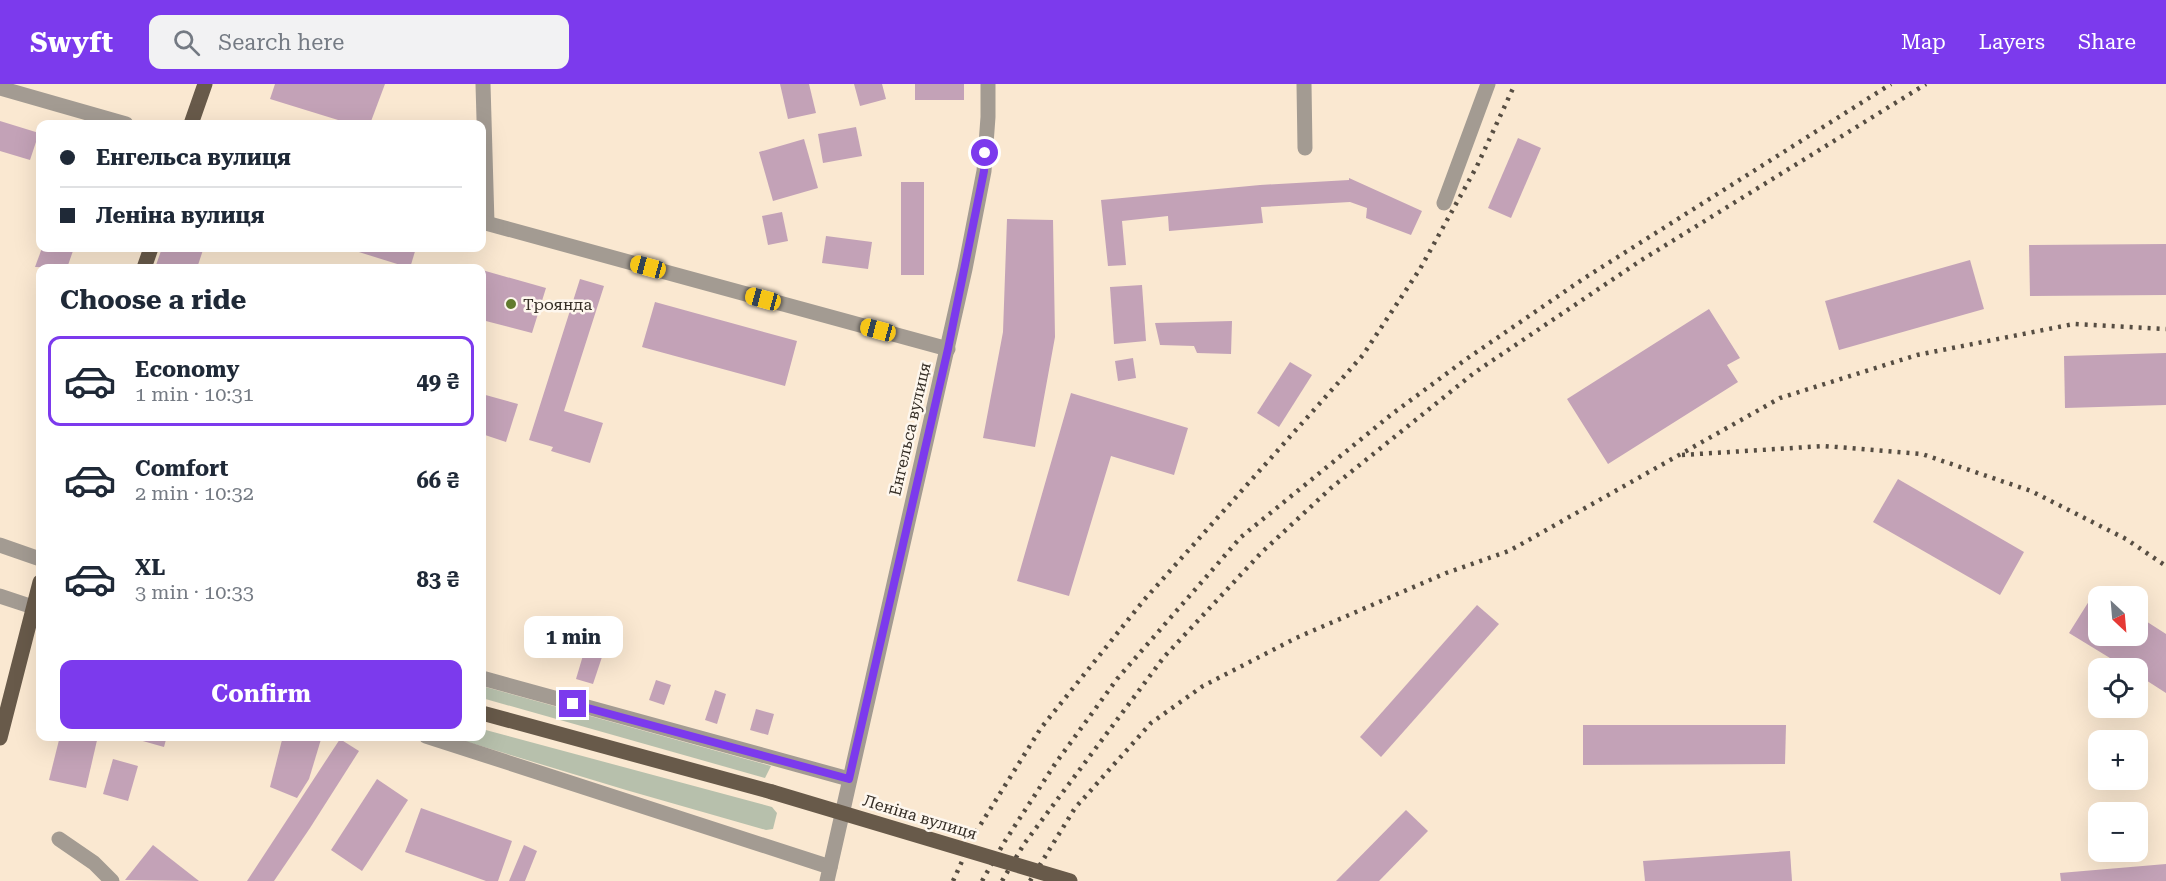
<!DOCTYPE html>
<html lang="en">
<head>
<meta charset="utf-8">
<style>
  body { margin:0; font-family:"Roboto Serif",serif; background:#f2f2f3; color:#1f2937; height:100vh; display:flex; flex-direction:column; font-size:22px; white-space:nowrap }
  * { box-sizing:border-box; margin:0 }
  p { font-size:20px; color:#747a83 }
  .icon { flex:none; width:33px; height:33px; fill:none; stroke:currentColor; stroke-width:2; stroke-linecap:round; stroke-linejoin:round }
  .map { position:relative; flex:1; overflow:hidden }
  .side { position:absolute; left:36px; top:180px; width:450px; height:477px; display:flex; flex-direction:column; background:#fff; border-radius:12px; box-shadow:0 6px 24px #0002 }
  .side>* { flex:none }
  .guide { position:absolute; left:36px; top:36px; width:450px; height:132px; border-radius:12px; box-shadow:0 6px 24px #0002; display:grid; align-content:center; height:132px; padding:0 24px; background:#fff }
  .needle { width:39px; rotate:154deg }
  .controls { position:absolute; left:2088px; top:502px; display:grid; gap:12px }
  .controls a { display:grid; place-items:center; width:60px; height:60px; border-radius:12px; background:#fff; box-shadow:0 6px 24px #0002; font-size:30px }
  .end { position:absolute; width:27px; height:27px; margin:-14px; border:8px solid #7c3aed; background:#fff; box-shadow:0 0 0 3px #fff }
  .from { border-radius:50% }
  .bubble { position:absolute; height:42px; border-radius:12px; background:#fff; box-shadow:0 6px 24px #0002; font-size:20px; font-weight:700; line-height:42px; text-align:center }
  .car { position:absolute; width:18px; height:36px; margin:-18px -9px; border-radius:8px; box-shadow:0 0 4px 2px #0007; background:linear-gradient(#f5c518 24%,#345 0 40%,#f5c518 0 76%,#345 0 86%,#f5c518 0) }
  .guide b { display:flex; align-items:center; gap:21px; height:57px; font-size:22px }
  .guide b+b { border-top:2px solid #e0e1e3 }
  .guide i { width:15px; height:15px; background:#1f2937 }
  ul { padding:0; list-style:none }
  li { display:flex; align-items:center; gap:18px; height:90px; margin:0 12px 9px; padding:0 12px; border:3px solid transparent; border-radius:12px }
  li div { flex:1 }
  li b { display:block; font-size:22px }
  li em { font-style:normal; font-weight:700 }
  li.active { border-color:#7c3aed }
  li>.icon { width:54px; height:54px; stroke-width:1.5 }
  h2 { padding:0 24px; font-size:27px; line-height:72px }
  .action { display:flex; gap:12px; margin-top:auto; padding:12px 24px }
  .action a { flex:1; height:69px; border-radius:12px; background:#7c3aed; color:#fff; font-size:24px; font-weight:700; line-height:69px; text-align:center }
  header { display:flex; align-items:center; gap:36px; box-sizing:border-box; height:84px; padding:0 30px; background:#7c3aed; color:#fff }
  header strong { font-size:28px }
  nav { display:flex; gap:33px; margin-inline-start:auto; font-size:21px }
  .search { width:420px; height:54px; background:#f2f2f3; display:flex; align-items:center; gap:15px; box-sizing:border-box; padding:0 21px; border-radius:12px; color:#747a83; font-size:22px }
  .map>svg:first-child { display:block }
  .green { fill:#b7c0ac }
  .building { fill:#c3a2b7 }
  .lines { fill:none; stroke-linecap:round; stroke-linejoin:round }
  .minor { stroke:#a39b92; stroke-width:15 }
  .major { stroke:#685a4a; stroke-width:15 }
  .rail { stroke:#564d42; stroke-width:4.5; stroke-dasharray:3 6; stroke-linecap:butt }
  .major-bridge { stroke:#685a4a; stroke-width:15 }
  .route { stroke:#7c3aed; stroke-width:8 }
  .poi-dot { fill:#617b2e; stroke:#fef7ee; stroke-width:2 }
  .labels { text-anchor:middle; dominant-baseline:central; stroke-width:5; stroke-linejoin:round; paint-order:stroke }
  .poi-label { font-size:16px; fill:#342d25; stroke:#fef7ee; text-anchor:start }
  .street-label { font-size:16px; fill:#342d25; stroke:#fef7ee }
</style>
</head>
<body>
<header>
<strong>Swyft</strong>
<div class="search"><svg class="icon" aria-label="search" viewBox="0 0 24 24"><circle cx="10" cy="10" r="6"/><path d="M15 15l6 6"/></svg>Search here</div>
<nav><a>Map</a><a>Layers</a><a>Share</a></nav>
</header>
<div class="map">
<svg width="2166" height="797" viewBox="0 0 2166 797">
  <rect width="100%" height="100%" fill="#fae8d1"/>
  <g class="green">
    <path d="M482 602 771 682 765 694 482 614Z"/>
    <path d="M482 645 772 723 777 729 773 745 766 746 626 706 451 653 482 652Z"/>
  </g>
  <g class="building">
    <path d="M275 0H385L370 40H351L270 15Z"/>
    <path d="M780 0H809L816 29 788 35Z"/>
    <path d="M854 0H882L886 15 860 22Z"/>
    <rect x="915" y="0" width="49" height="16"/>
    <path d="M0 37 39 49 30 76 0 67Z"/>
    <path d="M856 43 862 72 823 79 818 50Z"/>
    <path d="M1518 54 1541 64 1511 134 1488 124Z"/>
    <path d="M804 55 818 104 773 117 759 68Z"/>
    <path d="M1349 94 1422 127 1411 151 1366 134 1367 124 1350 118 1261 123 1263 139 1169 147 1168 132 1122 137 1126 181 1108 182 1101 116 1260 101 1349 96Z"/>
    <rect x="901" y="98" width="23" height="93"/>
    <path d="M782 128 788 157 768 161 762 132Z"/>
    <path d="M1007 135 1053 136 1055 253 1035 363 983 354 1003 248Z"/>
    <path d="M826 152 872 158 868 185 822 179Z"/>
    <path d="M2166 160V211L2030 212 2029 161Z"/>
    <path d="M42 164H74L67 184 35 183Z"/>
    <path d="M162 164H194L203 166 197 184H155Z"/>
    <path d="M346 164H416L410 184Z"/>
    <path d="M1970 176 1984 225 1839 266 1825 217Z"/>
    <path d="M482 186 546 204 532 249 482 236Z"/>
    <path d="M580 195 604 202 564 327 603 339 590 379 551 367 553 363 529 356Z"/>
    <path d="M1142 201 1146 257 1114 260 1110 203Z"/>
    <path d="M655 218 797 257 785 302 642 263Z"/>
    <path d="M1709 225 1740 274 1727 281 1738 298 1608 380 1567 315Z"/>
    <path d="M1232 237 1231 270 1197 269 1194 262 1160 261 1155 239Z"/>
    <path d="M2166 269V321L2065 324 2064 272Z"/>
    <path d="M1133 274 1136 294 1118 297 1115 277Z"/>
    <path d="M1290 278 1312 291 1279 343 1257 329Z"/>
    <path d="M1071 309 1188 344 1174 391 1111 372 1069 512 1017 497Z"/>
    <path d="M482 310 518 320 506 358 482 350Z"/>
    <path d="M1898 395 2024 468 2000 511 1873 438Z"/>
    <path d="M2096 506 2107 513H2098V552H2138V532L2166 550V609L2138 591V585H2128L2069 549Z"/>
    <path d="M1477 521 1499 540 1381 673 1360 653Z"/>
    <path d="M584 568 602 573 593 600 576 595Z"/>
    <path d="M656 596 671 601 664 621 649 616Z"/>
    <path d="M715 606 726 610 717 640 705 636Z"/>
    <path d="M756 625 774 630 768 651 750 646Z"/>
    <path d="M1583 641H1786L1785 680 1583 681Z"/>
    <path d="M60 652H98L86 704 49 696Z"/>
    <path d="M125 652H167L164 663Z"/>
    <path d="M283 652H322L309 695 297 714 270 703Z"/>
    <path d="M340 655 359 667 310 744 274 797H247Z"/>
    <path d="M113 675 138 682 128 717 103 710Z"/>
    <path d="M377 695 408 716 362 787 331 766Z"/>
    <path d="M421 724 512 757 498 797H486L405 768Z"/>
    <path d="M1406 726 1428 747 1379 797H1336Z"/>
    <path d="M153 761 199 797 125 796Z"/>
    <path d="M524 761 537 767 525 797H509Z"/>
    <path d="M1790 767 1792 797H1645L1643 777Z"/>
    <path d="M2166 780V797H2061L2060 789Z"/>
  </g>
  <g class="lines">
    <g class="minor">
      <path d="M483 0 487 139"/>
      <path d="M1304 0 1305 64"/>
      <path d="M0 4 126 40"/>
      <path d="M1444 119 1488 0"/>
      <path d="M482 138 948 265"/>
      <path d="M0 461 40 475"/>
      <path d="M0 512 33 523"/>
      <path d="M482 594 849 695"/>
      <path d="M426 652 830 783"/>
      <path d="M59 755 94 779 112 797"/>
      <path d="M827 797 965 185 984 87 988 33V0"/>
    </g>
    <g class="major">
      <path d="M191 40 205 0"/>
      <path d="M144 184 151 164"/>
      <path d="M482 629 772 708"/>
      <path d="M0 654 40 498"/>
    </g>
    <g class="rail">
      <path d="M1682 371 1824 362 1922 370 2031 407 2126 455 2166 482"/>
      <path d="M953 797 974 751 1041 644 1144 516 1363 271 1420 185 1477 82 1515 0"/>
      <path d="M982 797 1005 757 1055 680 1117 595 1241 453 1392 330 1465 276 1583 195 1891 0"/>
      <path d="M1002 797 1024 760 1164 573 1261 469 1331 404 1474 289 1640 177 1926 0"/>
      <path d="M1030 797 1075 724 1151 639 1203 602 1296 554 1446 489 1509 467 1780 314 1917 271 2074 240 2166 245"/>
    </g>
    <path class="major-bridge" d="M772 708 1070 797"/>
  </g>
  <g class="lines">
    <path class="route" d="M573 620 849 695 948 265 984 87 985 69"/>
  </g>
  <circle class="poi-dot" cx="511" cy="220" r="6"/>
  <g class="labels">
    <g class="poi-label">
      <text x="523" y="220">Троянда</text>
    </g>
    <g class="street-label">
      <text transform="translate(910 345) rotate(-77)">Енгельса вулиця</text>
      <text transform="translate(920 733) rotate(17)">Леніна вулиця</text>
    </g>
  </g>
</svg>
<div class="controls">
<a><svg class="needle" viewBox="-14 -14 28 28"><path d="M0-13l5 13h-10z" fill="#e53935"/><path d="M0 13l5-13h-10z" fill="#747a83"/></svg></a>
<a><svg class="icon" aria-label="locate" viewBox="0 0 24 24"><circle cx="12" cy="12" r="6"/><path d="M12 2v4M12 18v4M2 12h4M18 12h4"/></svg></a>
<a>+</a>
<a>−</a>
</div>
<i class="end from" style="left:985px;top:69px"></i>
<i class="end" style="left:573px;top:620px"></i>
<div class="bubble" style="left:524px;top:532px;width:99px">1 min</div>
<i class="car" style="left:648px;top:183px;rotate:285deg"></i>
<i class="car" style="left:763px;top:215px;rotate:285deg"></i>
<i class="car" style="left:878px;top:246px;rotate:285deg"></i>
<div class="guide">
<b><i class="from"></i>Енгельса вулиця</b>
<b><i></i>Леніна вулиця</b>
</div>
<section class="side">
<h2>Choose a ride</h2>
<ul>
<li class="active"><svg class="icon" aria-label="car" viewBox="0 0 24 24"><path d="M5 17H2v-5l4-1 3-4h7l3 4 3 1v5h-3M9 17h6M6 11h13"/><circle cx="7" cy="17" r="2"/><circle cx="17" cy="17" r="2"/></svg><div><b>Economy</b><p>1 min · 10:31</p></div><em>49 ₴</em></li>
<li><svg class="icon" aria-label="car" viewBox="0 0 24 24"><path d="M5 17H2v-5l4-1 3-4h7l3 4 3 1v5h-3M9 17h6M6 11h13"/><circle cx="7" cy="17" r="2"/><circle cx="17" cy="17" r="2"/></svg><div><b>Comfort</b><p>2 min · 10:32</p></div><em>66 ₴</em></li>
<li><svg class="icon" aria-label="car" viewBox="0 0 24 24"><path d="M5 17H2v-5l4-1 3-4h7l3 4 3 1v5h-3M9 17h6M6 11h13"/><circle cx="7" cy="17" r="2"/><circle cx="17" cy="17" r="2"/></svg><div><b>XL</b><p>3 min · 10:33</p></div><em>83 ₴</em></li>
</ul>
<div class="action"><a>Confirm</a></div>
</section>
</div>
</body>
</html>
